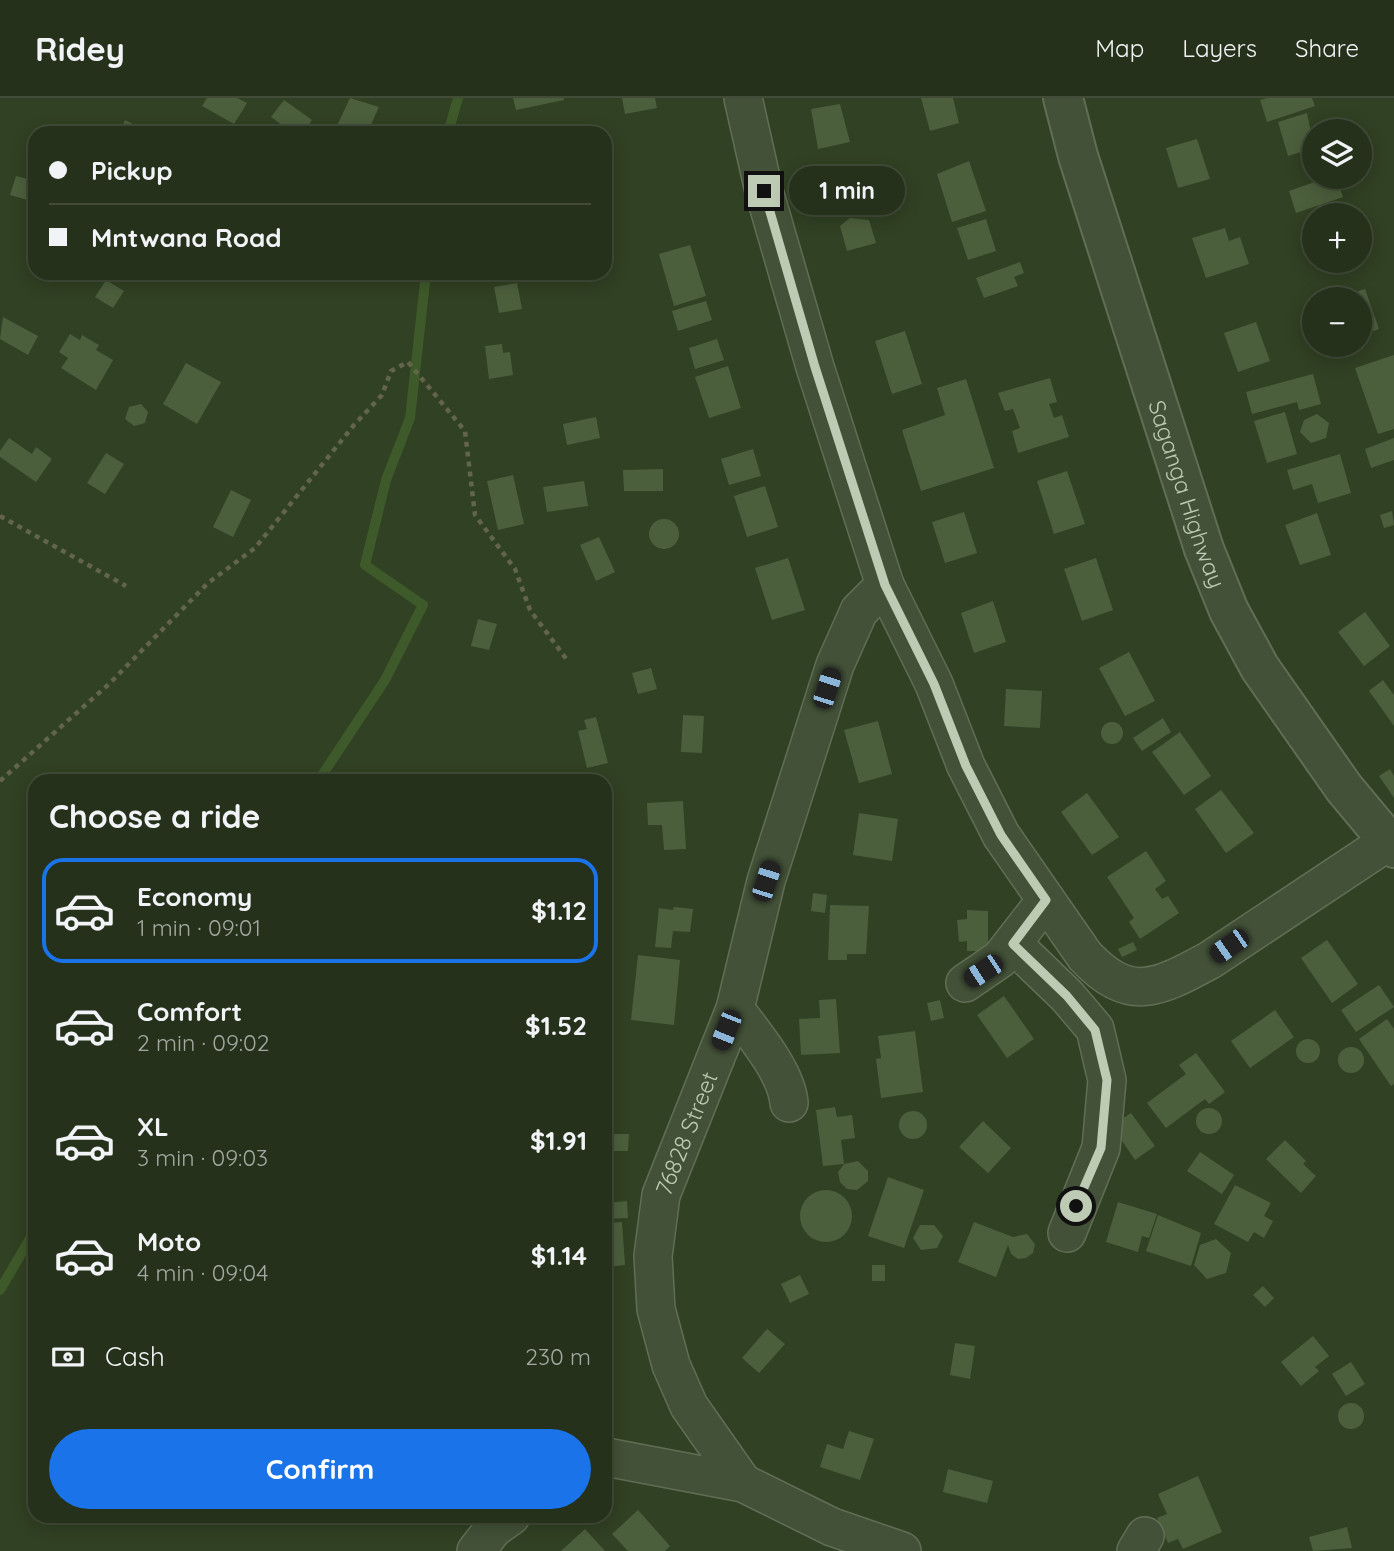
<!DOCTYPE html>
<html lang="en">
<head>
<meta charset="utf-8">
<style>
  body { margin:0; font-family:Quicksand,sans-serif; background:#313d27; color:#f1f3f6; height:100vh; display:flex; flex-direction:column; font-size:26px; white-space:nowrap }
  * { box-sizing:border-box; margin:0 }
  p { font-size:23px; color:#a3a9a2 }
  .icon { flex:none; width:38px; height:38px; fill:none; stroke:currentColor; stroke-width:2; stroke-linecap:round; stroke-linejoin:round }
  .map { position:relative; flex:1; overflow:hidden }
  .drawer { position:absolute; left:28px; top:676px; width:584px; height:749px; display:flex; flex-direction:column; background:#25311a; border-radius:21px; box-shadow:0 4px 18px #0003,0 0 0 2px #424c39 }
  .drawer>* { flex:none }
  .hud { position:absolute; left:28px; top:28px; width:584px; height:154px; border-radius:21px; box-shadow:0 4px 18px #0003,0 0 0 2px #424c39; display:grid; align-content:center; height:154px; padding:0 21px; background:#25311a }
  .tools { position:absolute; left:1302px; top:21px; display:grid; gap:14px }
  .tools a { display:grid; place-items:center; width:70px; height:70px; border-radius:50%; background:#25311a; box-shadow:0 4px 18px #0003,0 0 0 2px #424c39; font-size:35px }
  .end { position:absolute; width:32px; height:32px; margin:-16px; border:9px solid #becbb4; background:#111; box-shadow:0 0 0 4px #111 }
  .from { border-radius:50% }
  .bubble { position:absolute; height:49px; border-radius:24px; background:#25311a; box-shadow:0 4px 18px #0003,0 0 0 2px #424c39; font-size:23px; font-weight:800; line-height:49px; text-align:center }
  .car { position:absolute; width:21px; height:42px; margin:-21px -10px; border-radius:9px; box-shadow:0 0 5px 2px #0007; background:linear-gradient(#222 24%,#8ab4d8 0 40%,#222 0 76%,#8ab4d8 0 86%,#222 0) }
  .hud b { display:flex; align-items:center; gap:24px; height:66px; font-size:26px }
  .hud b+b { border-top:2px solid #424c39 }
  .hud i { width:18px; height:18px; background:#f1f3f6 }
  ul { padding:0; list-style:none }
  li { display:flex; align-items:center; gap:21px; height:105px; margin:0 14px 10px; padding:0 7px; border:4px solid transparent; border-radius:21px }
  li div { flex:1 }
  li b { display:block; font-size:26px }
  li em { font-style:normal; font-weight:800 }
  li.current { border-color:#1a73e8 }
  li>.icon { width:63px; height:63px; stroke-width:1.5 }
  h2 { padding:0 21px; font-size:32px; line-height:84px }
  .pay { display:flex; align-items:center; gap:18px; height:77px; padding:0 21px; font-size:26px }
  .pay p { margin-inline-start:auto }
  .button { display:flex; gap:14px; margin-top:auto; padding:14px 21px }
  .button a { flex:1; height:80px; border-radius:42px; background:#1a73e8; color:#fff; font-size:28px; font-weight:800; line-height:80px; text-align:center }
  header { display:flex; align-items:center; gap:42px; box-sizing:border-box; height:98px; padding:0 35px; background:#25311a; border-bottom:2px solid #424c39 }
  header strong { font-size:33px }
  nav { display:flex; gap:38px; margin-inline-start:auto; font-size:24px }
  .map>svg:first-child { display:block }
  .lines { fill:none; stroke-linecap:round; stroke-linejoin:round }
  .stream { stroke:#3f5a2a; stroke-width:10 }
  .building { fill:#4c5f3c }
  .minor-casing { stroke:#616e55; stroke-width:40 }
  .tertiary-casing { stroke:#616e55; stroke-width:42 }
  .path { stroke:#63654a; stroke-width:4.5; stroke-dasharray:5 5; stroke-linecap:butt }
  .minor { stroke:#435138; stroke-width:37 }
  .tertiary { stroke:#435138; stroke-width:38 }
  .route { stroke:#becbb4; stroke-width:9 }
  .labels { text-anchor:middle; dominant-baseline:central; stroke-width:7; stroke-linejoin:round; paint-order:stroke }
  .street-label { font-size:23px; fill:#becbb4; stroke:#28361c }
</style>
</head>
<body>
<header>
<strong>Ridey</strong>
<nav><a>Map</a><a>Layers</a><a>Share</a></nav>
</header>
<div class="map">
<svg width="1394" height="1453" viewBox="0 0 1394 1453">
  <rect width="100%" height="100%" fill="#314123"/>
  <g class="lines">
    <g class="stream">
      <path d="M448 35 458 0"/>
      <path d="M319 682 385 582 423 507 365 467 386 382 410 320 426 175"/>
      <path d="M0 1192 35 1132"/>
    </g>
  </g>
  <g class="building">
    <path d="M207 0H237L247 5 234 26 202 8Z"/>
    <path d="M350 0 379 9 367 35H348L336 30Z"/>
    <path d="M513 0H564V2L516 12Z"/>
    <path d="M622 0H655L657 10 625 16Z"/>
    <path d="M921 0H953L959 25 930 33Z"/>
    <path d="M1267 0H1312L1315 8 1267 24 1260 2Z"/>
    <path d="M284 2 312 22 303 35H293L271 19Z"/>
    <path d="M840 6 850 44 818 51 811 11Z"/>
    <path d="M1307 15 1314 50 1288 58 1278 24Z"/>
    <path d="M125 22 143 31 141 35H119Z"/>
    <path d="M1197 41 1210 81 1178 90 1166 50Z"/>
    <path d="M969 63 986 113 952 124 937 76Z"/>
    <path d="M16 78 35 83 31 103 10 97Z"/>
    <path d="M1329 79H1336L1343 99 1323 106 1335 109 1338 117H1314V136L1308 119 1319 107 1296 115 1289 93Z"/>
    <path d="M882 81 889 108 864 115 861 110 835 118 828 96Z"/>
    <path d="M850 120 869 122 876 145 847 153 840 128Z"/>
    <path d="M986 121 996 153 968 162 957 130Z"/>
    <path d="M1225 130 1229 143 1240 139 1249 166 1206 180 1192 140Z"/>
    <path d="M690 147 706 198 674 208 659 156Z"/>
    <path d="M1020 164 1024 175 1014 179 1018 188 984 200 976 180Z"/>
    <path d="M106 182 124 193 113 210 95 199Z"/>
    <path d="M517 185 522 211 499 215 494 189Z"/>
    <path d="M1365 191 1379 231 1360 238V201H1334Z"/>
    <path d="M706 203 712 222 678 233 672 213Z"/>
    <path d="M3 219 38 238 28 257 0 241Z"/>
    <path d="M1256 224 1270 263 1238 274 1224 235Z"/>
    <path d="M905 233 922 286 892 296 875 243Z"/>
    <path d="M70 236 80 242 82 237 99 247 96 252 113 262 96 292 61 270 68 260 59 254Z"/>
    <path d="M717 241 724 262 695 271 689 250Z"/>
    <path d="M502 246 503 255 510 254 513 277 489 281 485 248Z"/>
    <path d="M1394 257V331L1378 336 1355 270Z"/>
    <path d="M186 265 221 284 197 326 163 306Z"/>
    <path d="M728 268 741 310 709 320 695 279Z"/>
    <path d="M1313 276 1321 306 1299 312 1297 304 1252 316 1246 294Z"/>
    <path d="M1050 280 1057 304 1049 306 1054 320 1062 317 1069 339 1018 355 1012 333 1020 330 1013 311 1005 313 998 295Z"/>
    <path d="M966 281 994 370 921 393 902 332 945 317 937 290Z"/>
    <path d="M141 306 148 314 145 325 134 328 125 321 129 309Z"/>
    <path d="M1285 314 1297 356 1267 365 1254 323Z"/>
    <path d="M1317 316 1329 325 1326 340 1311 345 1300 334 1304 322Z"/>
    <path d="M596 319 600 340 567 347 563 326Z"/>
    <path d="M9 340 32 356 36 349 52 361 36 384 0 359V353Z"/>
    <path d="M1394 340V362L1371 370 1365 351Z"/>
    <path d="M753 351 761 378 729 387 721 361Z"/>
    <path d="M106 355 124 366 105 396 87 385Z"/>
    <path d="M1340 356 1351 395 1318 405 1312 386 1293 392 1287 372Z"/>
    <path d="M663 371V393H624L623 372Z"/>
    <path d="M1067 373 1085 426 1054 436 1037 383Z"/>
    <path d="M513 377 524 426 498 432 487 383Z"/>
    <path d="M584 383 588 408 547 414 543 389Z"/>
    <path d="M765 388 778 429 747 439 734 398Z"/>
    <path d="M231 392 251 402 233 439 213 429Z"/>
    <path d="M1392 413 1394 427 1384 430 1380 417Z"/>
    <path d="M964 414 977 455 945 465 932 424Z"/>
    <path d="M1317 415 1331 457 1300 467 1285 427Z"/>
    <circle cx="664" cy="436" r="15"/>
    <path d="M599 439 615 474 596 483 580 447Z"/>
    <path d="M788 460 805 512 772 522 755 470Z"/>
    <path d="M1096 460 1113 512 1082 523 1064 471Z"/>
    <path d="M993 503 1006 544 974 555 961 515Z"/>
    <path d="M1365 514 1390 548 1364 568 1338 534Z"/>
    <path d="M478 521 497 526 489 552 471 548Z"/>
    <path d="M1129 554 1155 603 1125 618 1099 570Z"/>
    <path d="M651 570 657 591 638 596 632 575Z"/>
    <path d="M1383 582 1394 597V628L1369 593Z"/>
    <path d="M1006 591 1042 593 1040 630 1004 628Z"/>
    <path d="M683 617 704 618 702 655 681 654Z"/>
    <path d="M596 619 608 665 587 670 578 633 587 631 584 622Z"/>
    <path d="M1163 620 1171 634 1142 653 1133 640Z"/>
    <path d="M878 623 892 676 859 685 844 632Z"/>
    <circle cx="1112" cy="635" r="11"/>
    <path d="M1180 634 1211 678 1184 697 1152 654Z"/>
    <path d="M1390 671 1394 678V700L1379 678Z"/>
    <path d="M1221 692 1254 735 1226 755 1195 711Z"/>
    <path d="M1087 695 1119 739 1092 757 1061 714Z"/>
    <path d="M683 703 686 751 664 752 662 727H648L647 705Z"/>
    <path d="M859 715 898 721 892 763 853 757Z"/>
    <path d="M1146 753 1166 783 1155 791 1162 801 1168 798 1179 815 1140 841 1129 824 1134 820 1107 779Z"/>
    <path d="M813 795 827 797 825 815 811 813Z"/>
    <path d="M830 807 869 808 866 856H847V862H828Z"/>
    <path d="M674 809 693 811 690 834 673 833 671 850 655 849 659 810 673 812Z"/>
    <path d="M967 812 988 813V853H967V843L959 844 957 822 967 821Z"/>
    <path d="M1327 842 1358 886 1332 905 1301 860Z"/>
    <path d="M1133 844 1137 852 1122 859 1118 851Z"/>
    <path d="M638 857 680 862 674 927 631 922Z"/>
    <path d="M1379 887 1394 909 1356 934 1341 912Z"/>
    <path d="M1004 898 1034 941 1007 960 977 917Z"/>
    <path d="M836 901 840 955 801 957 799 921 820 920 819 902Z"/>
    <path d="M940 902 944 920 931 923 927 905Z"/>
    <path d="M1275 912 1294 939 1250 970 1231 943Z"/>
    <path d="M1387 921 1394 931V986L1391 988 1359 941Z"/>
    <path d="M915 933 923 994 881 1000 876 961 881 960 878 938Z"/>
    <circle cx="1308" cy="953" r="12"/>
    <circle cx="1351" cy="962" r="13"/>
    <path d="M1196 955 1225 994 1209 1006 1205 1001 1166 1030 1147 1005 1186 976 1179 967Z"/>
    <path d="M835 1009 837 1019 852 1017 855 1040 841 1042 844 1066 858 1063 868 1073V1083L857 1092 847 1091 840 1084 838 1074 844 1066 823 1068 816 1012Z"/>
    <circle cx="1209" cy="1023" r="13"/>
    <circle cx="913" cy="1027" r="14"/>
    <path d="M1131 1015 1155 1048 1135 1062 1112 1028Z"/>
    <path d="M983 1023 1011 1050 988 1075 959 1049Z"/>
    <path d="M606 1036H629L628 1053H606Z"/>
    <path d="M1285 1042 1306 1063 1303 1066 1316 1078 1301 1095 1266 1061Z"/>
    <path d="M1200 1054 1234 1077 1222 1096 1187 1073Z"/>
    <path d="M888 1079 924 1092 904 1150 868 1138Z"/>
    <path d="M1235 1087 1271 1105 1264 1118 1273 1123 1264 1140 1254 1134 1248 1144 1214 1126Z"/>
    <circle cx="826" cy="1118" r="26"/>
    <path d="M627 1103 628 1120 606 1121V1105Z"/>
    <path d="M1118 1104 1157 1116 1149 1140 1142 1138 1138 1154 1106 1144Z"/>
    <path d="M1158 1117 1201 1135 1191 1168 1146 1153Z"/>
    <path d="M622 1124 625 1167 606 1169V1125Z"/>
    <path d="M974 1124 1013 1139 1027 1136 1035 1146 1033 1155 1026 1160 1018 1161 1011 1156 1008 1147 996 1179 958 1164Z"/>
    <path d="M920 1127H934L943 1138 937 1150 921 1152 913 1140Z"/>
    <path d="M1216 1141 1231 1155 1226 1175 1207 1181 1194 1167 1200 1147Z"/>
    <rect x="872" y="1167" width="13" height="16"/>
    <path d="M800 1177 809 1196 790 1205 781 1186Z"/>
    <path d="M1263 1188 1274 1200 1265 1209 1253 1197Z"/>
    <path d="M767 1231 785 1246 759 1275 742 1260Z"/>
    <path d="M1313 1238 1329 1258 1315 1269 1319 1273 1301 1288 1281 1264Z"/>
    <path d="M955 1245 975 1248 970 1281 950 1277Z"/>
    <path d="M1351 1264 1365 1286 1346 1298 1332 1276Z"/>
    <circle cx="1351" cy="1318" r="13"/>
    <path d="M849 1333 874 1341 860 1382 820 1369 827 1346 843 1351Z"/>
    <path d="M948 1371 993 1383 987 1405 943 1394Z"/>
    <path d="M1198 1378 1222 1434 1183 1451 1178 1441 1168 1445 1157 1420 1167 1416 1158 1396Z"/>
    <path d="M638 1412 670 1448 665 1453H628L612 1436Z"/>
    <path d="M1347 1429 1352 1450 1313 1453 1309 1439Z"/>
    <path d="M585 1431 605 1453H561Z"/>
  </g>
  <g class="lines">
    <defs>
      <g id="minor">
        <path d="M743 0 764 93 815 269 885 487 934 586 966 668 1001 737 1085 858C1130 906 1158 890 1210 862L1389 743"/>
        <path d="M1013 846 1067 898 1095 931 1107 982 1101 1050 1067 1135"/>
        <path d="M965 885 1000 861 1046 802"/>
        <path d="M735 911C753 935 787 975 789 1005"/>
        <path d="M606 1359 743 1385 832 1429 902 1453"/>
        <path id="s1" d="M743 1385 689 1308 671 1267 656 1211 653 1158 661 1097 735 911 766 783 835 567 859 513 885 487"/>
        <path d="M476 1453 493 1431 511 1418"/>
        <path d="M1136 1453 1145 1438"/>
      </g>
      <g id="tertiary">
        <path id="s2" d="M1063 0 1078 58 1204 451 1229 513 1260 570 1344 690 1394 750"/>
      </g>
    </defs>
    <use href="#minor" class="minor-casing"/>
    <use href="#tertiary" class="tertiary-casing"/>
    <g class="path">
      <path d="M0 418 126 488"/>
      <path d="M0 683 109 586 208 485 255 450 354 327 382 297 391 273 408 264 465 333 475 417 515 471 530 512 567 562"/>
    </g>
    <use href="#minor" class="minor"/>
    <use href="#tertiary" class="tertiary"/>
  </g>
  <g class="lines">
    <path class="route" d="M764 93 815 269 885 487 934 586 966 668 1001 737 1046 802 1013 846 1067 898 1095 932 1107 982 1101 1050 1076 1108"/>
  </g>
  <g class="labels">
    <g class="street-label">
      <text stroke="none"><textPath href="#s2" startOffset="415">Saganga Highway</textPath></text>
      <text stroke="none"><textPath href="#s1" startOffset="378">76828 Street</textPath></text>
    </g>
  </g>
</svg>
<div class="tools">
<a><svg class="icon" aria-label="layers" viewBox="0 0 24 24"><path d="M12 4l9 5-9 5-9-5zM3 14l9 5 9-5"/></svg></a>
<a>+</a>
<a>−</a>
</div>
<i class="end from" style="left:1076px;top:1108px"></i>
<i class="end" style="left:764px;top:93px"></i>
<div class="bubble" style="left:789px;top:68px;width:116px">1 min</div>
<i class="car" style="left:827px;top:590px;rotate:18deg"></i>
<i class="car" style="left:766px;top:783px;rotate:18deg"></i>
<i class="car" style="left:1229px;top:848px;rotate:235deg"></i>
<i class="car" style="left:983px;top:873px;rotate:237deg"></i>
<i class="car" style="left:726px;top:932px;rotate:202deg"></i>
<div class="hud">
<b><i class="from"></i>Pickup</b>
<b><i></i>Mntwana Road</b>
</div>
<section class="drawer">
<h2>Choose a ride</h2>
<ul>
<li class="current"><svg class="icon" aria-label="car" viewBox="0 0 24 24"><path d="M5 17H2v-5l4-1 3-4h7l3 4 3 1v5h-3M9 17h6M6 11h13"/><circle cx="7" cy="17" r="2"/><circle cx="17" cy="17" r="2"/></svg><div><b>Economy</b><p>1 min · 09:01</p></div><em>$1.12</em></li>
<li><svg class="icon" aria-label="car" viewBox="0 0 24 24"><path d="M5 17H2v-5l4-1 3-4h7l3 4 3 1v5h-3M9 17h6M6 11h13"/><circle cx="7" cy="17" r="2"/><circle cx="17" cy="17" r="2"/></svg><div><b>Comfort</b><p>2 min · 09:02</p></div><em>$1.52</em></li>
<li><svg class="icon" aria-label="car" viewBox="0 0 24 24"><path d="M5 17H2v-5l4-1 3-4h7l3 4 3 1v5h-3M9 17h6M6 11h13"/><circle cx="7" cy="17" r="2"/><circle cx="17" cy="17" r="2"/></svg><div><b>XL</b><p>3 min · 09:03</p></div><em>$1.91</em></li>
<li><svg class="icon" aria-label="car" viewBox="0 0 24 24"><path d="M5 17H2v-5l4-1 3-4h7l3 4 3 1v5h-3M9 17h6M6 11h13"/><circle cx="7" cy="17" r="2"/><circle cx="17" cy="17" r="2"/></svg><div><b>Moto</b><p>4 min · 09:04</p></div><em>$1.14</em></li>
</ul>
<div class="pay"><svg class="icon" aria-label="cash" viewBox="0 0 24 24"><path d="M3 7h18v10H3z"/><circle cx="12" cy="12" r="2"/></svg>Cash<p>230 m</p></div>
<div class="button"><a>Confirm</a></div>
</section>
</div>
</body>
</html>
